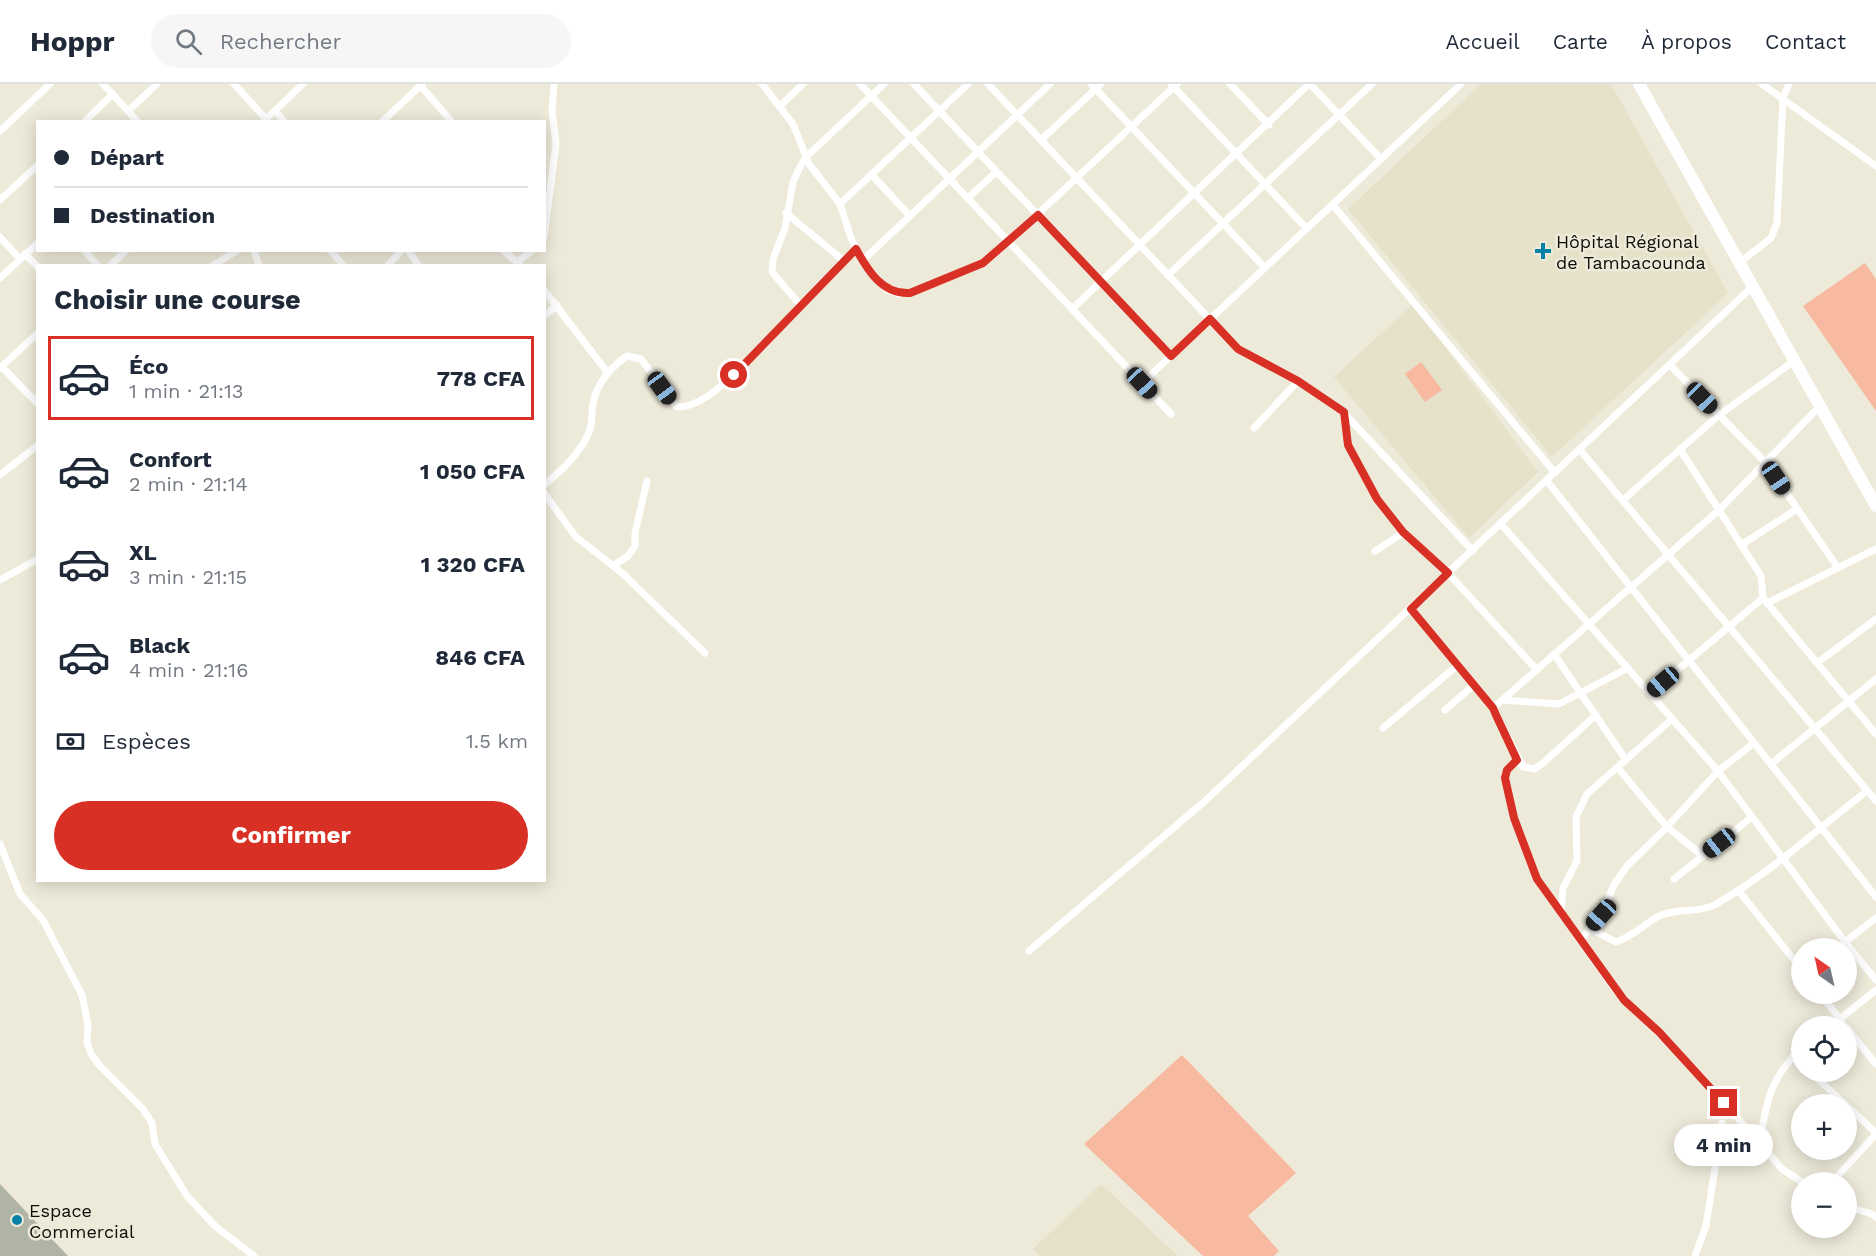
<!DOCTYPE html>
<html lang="fr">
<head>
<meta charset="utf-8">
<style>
  body { margin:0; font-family:"Work Sans",sans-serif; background:#f6f6f7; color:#1f2937; height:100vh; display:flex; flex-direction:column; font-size:22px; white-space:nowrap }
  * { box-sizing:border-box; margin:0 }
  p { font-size:20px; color:#747a83 }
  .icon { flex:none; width:33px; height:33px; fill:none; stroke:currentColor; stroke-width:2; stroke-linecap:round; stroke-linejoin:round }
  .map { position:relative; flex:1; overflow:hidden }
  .details { position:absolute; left:36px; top:180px; width:510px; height:618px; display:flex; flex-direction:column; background:#fff; border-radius:0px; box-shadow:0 3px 15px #0003 }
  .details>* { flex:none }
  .top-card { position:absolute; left:36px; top:36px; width:510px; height:132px; border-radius:0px; box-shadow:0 3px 15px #0003; display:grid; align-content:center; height:132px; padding:0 18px; background:#fff }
  .needle { width:39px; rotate:326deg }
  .controls { position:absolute; left:1791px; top:854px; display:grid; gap:12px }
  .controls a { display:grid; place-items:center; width:66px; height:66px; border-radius:50%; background:#fff; box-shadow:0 3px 15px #0003; font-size:30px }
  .end { position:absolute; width:27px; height:27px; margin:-14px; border:8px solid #d93025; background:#fff; box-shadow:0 0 0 3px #fff }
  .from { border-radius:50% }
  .bubble { position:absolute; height:42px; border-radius:21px; background:#fff; box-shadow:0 3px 15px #0003; font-size:20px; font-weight:700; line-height:42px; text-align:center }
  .car { position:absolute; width:18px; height:36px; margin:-18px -9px; border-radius:8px; box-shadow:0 0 4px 2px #0007; background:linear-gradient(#222 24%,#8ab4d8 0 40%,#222 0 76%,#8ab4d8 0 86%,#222 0) }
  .top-card b { display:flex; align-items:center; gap:21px; height:57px; font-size:22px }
  .top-card b+b { border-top:2px solid #e0e1e3 }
  .top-card i { width:15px; height:15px; background:#1f2937 }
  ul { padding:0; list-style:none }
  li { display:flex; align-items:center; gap:18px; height:84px; margin:0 12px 9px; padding:0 6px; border:3px solid transparent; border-radius:0px }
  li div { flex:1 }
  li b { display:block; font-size:22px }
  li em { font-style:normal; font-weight:700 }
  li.current { border-color:#d93025 }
  li>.icon { width:54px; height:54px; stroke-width:1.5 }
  h2 { padding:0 18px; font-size:27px; line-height:72px }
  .pay { display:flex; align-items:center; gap:15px; height:66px; padding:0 18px; font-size:22px }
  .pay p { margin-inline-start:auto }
  .action { display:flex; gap:12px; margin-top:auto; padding:12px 18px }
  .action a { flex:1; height:69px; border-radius:36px; background:#d93025; color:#fff; font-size:24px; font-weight:700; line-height:69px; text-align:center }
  header { display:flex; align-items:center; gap:36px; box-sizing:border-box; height:84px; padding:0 30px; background:#fff; border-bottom:2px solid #e0e1e3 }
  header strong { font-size:28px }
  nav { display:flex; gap:33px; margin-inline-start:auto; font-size:21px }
  .search { width:420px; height:54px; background:#f6f6f7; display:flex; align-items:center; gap:15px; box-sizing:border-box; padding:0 21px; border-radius:33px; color:#747a83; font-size:22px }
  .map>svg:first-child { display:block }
  .built { fill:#e6e1c9 }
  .green { fill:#f7b9a0 }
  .building { fill:#afb4a5 }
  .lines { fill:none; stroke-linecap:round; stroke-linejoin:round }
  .street { stroke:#fff; stroke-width:7 }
  .highway { stroke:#fff; stroke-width:12 }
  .route { stroke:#d93025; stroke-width:8 }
  .poi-dot { fill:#0481a6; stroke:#eeeada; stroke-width:2 }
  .labels { text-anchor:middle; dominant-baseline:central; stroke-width:5; stroke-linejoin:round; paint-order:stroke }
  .poi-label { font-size:18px; fill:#0e0c07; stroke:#eeeada; text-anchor:start }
</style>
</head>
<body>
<header>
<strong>Hoppr</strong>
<div class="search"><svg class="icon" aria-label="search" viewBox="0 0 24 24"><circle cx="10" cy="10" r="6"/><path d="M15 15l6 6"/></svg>Rechercher</div>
<nav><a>Accueil</a><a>Carte</a><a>À propos</a><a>Contact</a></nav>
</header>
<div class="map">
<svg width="1876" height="1172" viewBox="0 0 1876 1172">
  <rect width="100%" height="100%" fill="#eeeada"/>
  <g class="built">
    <path d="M1481 0H1611L1728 209 1552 373 1348 125Z"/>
    <path d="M1413 220 1538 388 1469 454 1334 293Z"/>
    <path d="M1101 1100 1178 1172H1040L1033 1165Z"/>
  </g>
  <g class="green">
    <path d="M1865 179 1876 195V327L1803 222Z"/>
    <path d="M1421 278 1442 306 1425 318 1405 290Z"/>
    <path d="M1182 971 1296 1089 1248 1132 1279 1167 1274 1172H1203L1084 1060Z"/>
  </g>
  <path class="building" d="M0 1100 68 1172H0Z"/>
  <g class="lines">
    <g class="street">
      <path d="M103 0 138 38"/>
      <path d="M234 0 266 35"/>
      <path d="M419 0 452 38"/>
      <path d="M762 0 793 40 809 80 840 120 851 154 862 177 887 206 899 210 910 209 983 179 994 171 1177 0"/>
      <path d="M860 0 1171 330"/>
      <path d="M914 0 1171 272"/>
      <path d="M988 0 1238 265 1298 297 1343 328 1473 467"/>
      <path d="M1091 0 1265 184"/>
      <path d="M1171 0 1307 145"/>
      <path d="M1230 0 1269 41"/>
      <path d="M1310 0 1381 75"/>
      <path d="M1762 0 1876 82"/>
      <path d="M780 22 803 0"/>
      <path d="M128 27 157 0"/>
      <path d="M275 27 285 38"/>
      <path d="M84 38 113 10"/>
      <path d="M263 38 303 0"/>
      <path d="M382 38 422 0"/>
      <path d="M0 47 50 0"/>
      <path d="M1041 56 1101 0"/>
      <path d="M871 90 910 132"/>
      <path d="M968 114 996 88"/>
      <path d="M0 116 38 81"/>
      <path d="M840 120 968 0"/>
      <path d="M1333 121 1555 389"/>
      <path d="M786 129 844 177"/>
      <path d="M0 153 20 175"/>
      <path d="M544 153 556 60 552 27 554 0"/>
      <path d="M84 166 98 182"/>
      <path d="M254 166 259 182"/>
      <path d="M330 166 344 182"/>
      <path d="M408 166 419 182"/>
      <path d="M503 166 521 182"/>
      <path d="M25 170 38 183"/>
      <path d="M862 177 1050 0"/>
      <path d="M517 178 533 166"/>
      <path d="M1739 179 1771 154 1777 139 1783 13 1789 0"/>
      <path d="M110 182 126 166"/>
      <path d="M212 182 238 166"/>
      <path d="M387 182 402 166"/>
      <path d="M1168 191 1372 0"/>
      <path d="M0 194 38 159"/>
      <path d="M544 206 608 289"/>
      <path d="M801 222 772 188 773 175 785 144 793 98 799 85 806 73 884 0"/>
      <path d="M1072 225 1309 0"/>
      <path d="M544 232 557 221"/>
      <path d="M1670 281 1766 379 1838 484"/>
      <path d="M2 283 38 320"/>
      <path d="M0 284 38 249"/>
      <path d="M1142 299 1461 0"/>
      <path d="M1343 328 1348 361 1377 415 1403 449 1448 489 1537 586"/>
      <path d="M1254 344 1298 297"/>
      <path d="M1680 365 1761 492 1763 514 1876 650"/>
      <path d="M1580 366 1876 717"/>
      <path d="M0 391 38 361"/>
      <path d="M1547 397 1876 813"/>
      <path d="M544 401C561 387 581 369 589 348 593 339 591 329 593 320 596 300 611 283 627 272L641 275 677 323C697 324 719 304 734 291L856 165"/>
      <path d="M544 409 576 453 621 488 705 569"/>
      <path d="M1623 416 1719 331 1794 277"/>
      <path d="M1501 440 1718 687 1845 858 1876 896"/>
      <path d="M1741 461 1797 425"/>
      <path d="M1375 467 1403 449"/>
      <path d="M613 482 628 472 635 462V449L647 397"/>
      <path d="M0 496 38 475"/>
      <path d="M1767 519 1876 465"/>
      <path d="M1411 525 1493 624 1523 683 1534 685 1543 679 1596 631"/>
      <path d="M1554 570 1626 676"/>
      <path d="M1817 579 1876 535"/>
      <path d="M1650 609 1763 514"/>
      <path d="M1502 616 1559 620 1628 584"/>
      <path d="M1493 624 1719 426 1820 322"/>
      <path d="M1445 626 1474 601"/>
      <path d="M1383 644 1458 581"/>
      <path d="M1517 676 1505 689 1513 734 1537 795 1615 906 1701 992 1782 1085 1802 1098"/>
      <path d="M1771 680 1876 595"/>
      <path d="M1618 684 1667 743 1703 772"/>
      <path d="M0 760 20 810 43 836 82 911 88 941 87 958 91 970 99 981 142 1024 152 1039 155 1060 187 1112 215 1142 254 1172"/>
      <path d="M1674 795 1752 733"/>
      <path d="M1738 806 1802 886"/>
      <path d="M1561 830 1563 804 1577 777 1576 733 1587 710 1672 635"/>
      <path d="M1589 844 1616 858C1632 853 1644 840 1659 832 1678 823 1698 830 1716 820 1769 790 1819 744 1867 707"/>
      <path d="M1580 857 1601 831 1614 801 1627 782 1667 743 1718 687 1754 659"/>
      <path d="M1845 858 1876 834"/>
      <path d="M1029 867 1205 717 1752 203"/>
      <path d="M1820 909 1842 938"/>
      <path d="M1831 942 1876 906"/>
      <path d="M1846 943 1876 980"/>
      <path d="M1793 972 1802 980"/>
      <path d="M1809 987 1845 1020"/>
      <path d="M1846 1021 1876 1049"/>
      <path d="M1759 1061C1766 1023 1769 991 1802 966"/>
      <path d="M1832 1098 1876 1050"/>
      <path d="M1846 1122 1872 1130 1876 1133"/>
      <path d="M1695 1172 1706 1142 1722 1039"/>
    </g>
    <path class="highway" d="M1639 0 1876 422"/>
  </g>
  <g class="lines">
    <path class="route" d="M734 291 856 165C868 187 883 211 910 209L983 179 1038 131 1171 272 1210 235 1238 265 1298 297 1344 328 1348 361 1377 415 1403 448 1448 489 1411 525 1493 624 1496 631 1517 676 1507 686 1505 694 1514 734 1537 795 1624 916 1659 948 1724 1019"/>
  </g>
  <g class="poi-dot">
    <path d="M1540 158h6v6h6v6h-6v6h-6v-6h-6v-6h6z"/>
    <circle cx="17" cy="1136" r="6"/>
  </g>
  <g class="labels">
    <g class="poi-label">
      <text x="1556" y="157">Hôpital Régional<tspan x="1556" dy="21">de Tambacounda</tspan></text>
      <text x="29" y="1126">Espace<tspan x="29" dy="21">Commercial</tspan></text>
    </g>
  </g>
</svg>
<div class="controls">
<a><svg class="needle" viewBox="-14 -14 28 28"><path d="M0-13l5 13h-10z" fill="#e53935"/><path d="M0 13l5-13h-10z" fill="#747a83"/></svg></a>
<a><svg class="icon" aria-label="locate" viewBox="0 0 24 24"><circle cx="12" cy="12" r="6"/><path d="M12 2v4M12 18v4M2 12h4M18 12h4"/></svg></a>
<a>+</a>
<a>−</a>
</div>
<i class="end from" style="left:734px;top:291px"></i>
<i class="end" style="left:1724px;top:1019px"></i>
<div class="bubble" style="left:1674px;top:1040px;width:99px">4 min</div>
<i class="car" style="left:1142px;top:299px;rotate:137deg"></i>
<i class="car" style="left:662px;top:304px;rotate:144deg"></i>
<i class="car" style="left:1702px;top:314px;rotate:136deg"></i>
<i class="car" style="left:1776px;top:394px;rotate:146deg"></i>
<i class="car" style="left:1663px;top:598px;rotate:230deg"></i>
<i class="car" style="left:1719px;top:759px;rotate:232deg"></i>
<i class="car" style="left:1601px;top:831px;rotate:222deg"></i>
<div class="top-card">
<b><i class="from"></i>Départ</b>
<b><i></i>Destination</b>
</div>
<section class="details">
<h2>Choisir une course</h2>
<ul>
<li class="current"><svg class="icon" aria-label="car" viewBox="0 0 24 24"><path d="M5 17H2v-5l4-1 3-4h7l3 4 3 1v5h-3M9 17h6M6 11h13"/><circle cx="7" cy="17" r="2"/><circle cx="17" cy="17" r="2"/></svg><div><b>Éco</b><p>1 min · 21:13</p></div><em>778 CFA</em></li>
<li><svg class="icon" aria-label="car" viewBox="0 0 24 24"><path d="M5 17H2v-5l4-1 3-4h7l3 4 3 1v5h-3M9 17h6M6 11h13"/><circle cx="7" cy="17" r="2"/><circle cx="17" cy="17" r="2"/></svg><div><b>Confort</b><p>2 min · 21:14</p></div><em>1 050 CFA</em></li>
<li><svg class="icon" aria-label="car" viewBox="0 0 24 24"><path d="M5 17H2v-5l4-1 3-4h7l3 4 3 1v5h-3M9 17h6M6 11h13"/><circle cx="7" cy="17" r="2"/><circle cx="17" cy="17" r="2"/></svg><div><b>XL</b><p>3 min · 21:15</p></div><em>1 320 CFA</em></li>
<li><svg class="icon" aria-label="car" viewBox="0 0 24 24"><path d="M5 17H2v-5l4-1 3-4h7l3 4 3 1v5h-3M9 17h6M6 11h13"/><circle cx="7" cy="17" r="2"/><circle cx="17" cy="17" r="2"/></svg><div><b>Black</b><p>4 min · 21:16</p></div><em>846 CFA</em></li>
</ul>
<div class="pay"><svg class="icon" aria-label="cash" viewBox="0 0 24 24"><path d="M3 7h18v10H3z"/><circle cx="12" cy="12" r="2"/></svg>Espèces<p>1.5 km</p></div>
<div class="action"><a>Confirmer</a></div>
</section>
</div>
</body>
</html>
